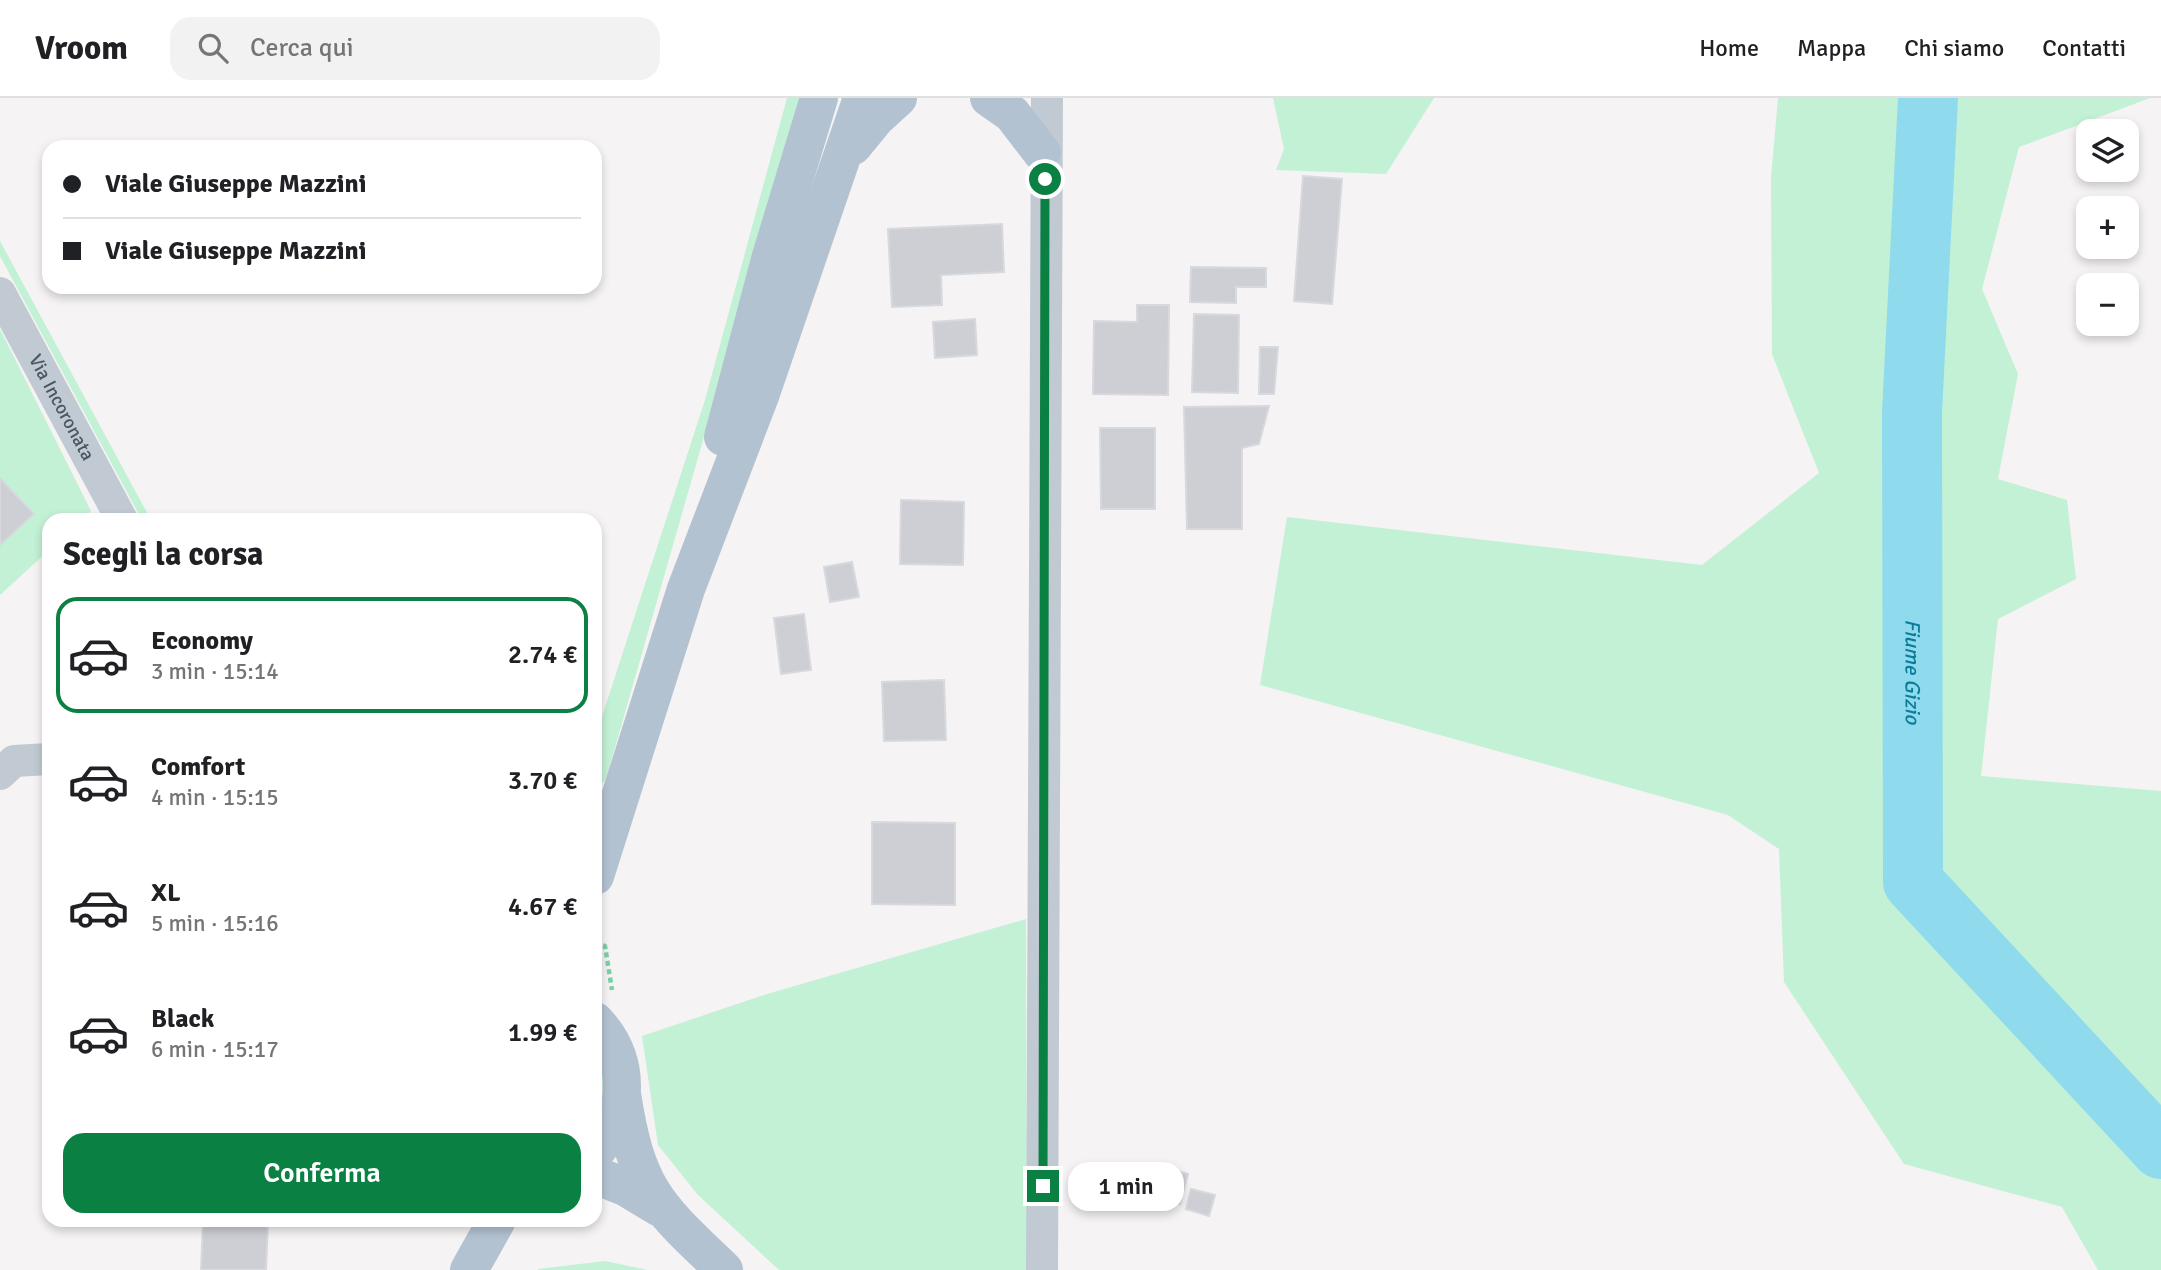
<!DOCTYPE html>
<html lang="it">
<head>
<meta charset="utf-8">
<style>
  body { margin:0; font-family:Signika,sans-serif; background:#f2f2f2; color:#202124; height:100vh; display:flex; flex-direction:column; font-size:26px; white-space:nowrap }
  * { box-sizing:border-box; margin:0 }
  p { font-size:23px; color:#757577 }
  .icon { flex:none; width:38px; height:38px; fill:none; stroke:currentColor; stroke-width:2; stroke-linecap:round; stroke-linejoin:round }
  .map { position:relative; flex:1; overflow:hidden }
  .side { position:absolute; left:42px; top:415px; width:560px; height:714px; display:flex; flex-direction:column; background:#fff; border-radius:21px; box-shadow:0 4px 10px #0003 }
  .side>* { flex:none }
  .banner { position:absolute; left:42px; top:42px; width:560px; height:154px; border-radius:21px; box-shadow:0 4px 10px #0003; display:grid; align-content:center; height:154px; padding:0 21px; background:#fff }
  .controls { position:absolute; left:2076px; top:21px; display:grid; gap:14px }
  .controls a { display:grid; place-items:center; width:63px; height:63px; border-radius:14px; background:#fff; box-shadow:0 4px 10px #0003; font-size:35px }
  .end { position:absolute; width:32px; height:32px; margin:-16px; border:9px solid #0b8043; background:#fff; box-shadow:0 0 0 4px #fff }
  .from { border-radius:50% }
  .bubble { position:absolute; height:49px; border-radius:21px; background:#fff; box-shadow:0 4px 10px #0003; font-size:23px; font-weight:600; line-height:49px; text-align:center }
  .banner b { display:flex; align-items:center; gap:24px; height:66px; font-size:26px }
  .banner b+b { border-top:2px solid #e0e0e0 }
  .banner i { width:18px; height:18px; background:#202124 }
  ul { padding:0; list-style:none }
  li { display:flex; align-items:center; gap:21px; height:116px; margin:0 14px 10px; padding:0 7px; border:4px solid transparent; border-radius:21px }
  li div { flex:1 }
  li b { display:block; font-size:26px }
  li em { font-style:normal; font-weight:600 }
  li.current { border-color:#0b8043 }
  li>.icon { width:63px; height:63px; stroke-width:1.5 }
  h2 { padding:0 21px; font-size:32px; line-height:84px }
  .button { display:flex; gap:14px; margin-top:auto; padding:14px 21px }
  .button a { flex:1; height:80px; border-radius:21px; background:#0b8043; color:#fff; font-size:28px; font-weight:600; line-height:80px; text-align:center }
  header { display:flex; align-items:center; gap:42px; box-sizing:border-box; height:98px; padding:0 35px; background:#fff; border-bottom:2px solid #e0e0e0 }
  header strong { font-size:33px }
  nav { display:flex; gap:38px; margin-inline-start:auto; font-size:24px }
  .search { width:490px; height:63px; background:#f2f2f2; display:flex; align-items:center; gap:18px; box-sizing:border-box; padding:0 24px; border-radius:21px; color:#757577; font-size:26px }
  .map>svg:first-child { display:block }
  .green { fill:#c3f1d5 }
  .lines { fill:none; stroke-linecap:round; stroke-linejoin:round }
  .river { stroke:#90daee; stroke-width:60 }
  .building { fill:#cdcfd5; stroke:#d7d9de; stroke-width:2 }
  .path { stroke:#7ad0a6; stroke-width:4.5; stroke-dasharray:5 3.5; stroke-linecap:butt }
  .minor { stroke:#c1cad2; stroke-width:32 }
  .major { stroke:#b3c2d1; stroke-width:38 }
  .route { stroke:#0b8043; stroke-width:9 }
  .labels { text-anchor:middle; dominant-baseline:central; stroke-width:7; stroke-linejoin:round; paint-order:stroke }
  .street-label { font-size:19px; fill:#4a5661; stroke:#fff }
  .water-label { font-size:21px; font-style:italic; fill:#0c7c9b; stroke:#fff }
</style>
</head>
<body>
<header>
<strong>Vroom</strong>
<div class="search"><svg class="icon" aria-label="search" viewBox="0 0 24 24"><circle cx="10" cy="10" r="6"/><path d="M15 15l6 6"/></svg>Cerca qui</div>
<nav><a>Home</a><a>Mappa</a><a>Chi siamo</a><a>Contatti</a></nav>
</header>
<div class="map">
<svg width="2161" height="1172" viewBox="0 0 2161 1172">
  <rect width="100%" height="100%" fill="#f5f3f3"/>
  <g class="green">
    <path d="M787 0H801L606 681 595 693V640L705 302Z"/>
    <path d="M1273 0H1434L1386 76 1276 72 1284 51Z"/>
    <path d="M1778 0H2150L2019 49 1982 191 2018 276 1998 381 2067 402 2076 481 1998 521 1981 678 2161 693V1172H2098L2062 1109 1904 1066 1784 884 1779 751 1728 717 1260 587 1287 419 1702 467 1819 375 1772 256 1771 80Z"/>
    <path d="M0 143 151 422H142L0 158Z"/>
    <path d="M0 231 91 413 82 422H49V452L0 497Z"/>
    <path d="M1026 821 1027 1172H779L698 1097 658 1047 642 938 767 896Z"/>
    <path d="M595 954C607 974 606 1000 595 1021Z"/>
    <path d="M605 1163 648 1172H538V1171Z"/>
  </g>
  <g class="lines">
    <path class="river" id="s1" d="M1928 0 1912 314 1913 784 2161 1051"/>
  </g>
  <g class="building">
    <path d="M1303 78 1342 81 1332 206 1294 203Z"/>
    <path d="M1002 126 1004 174 941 177 942 207 892 209 888 131Z"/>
    <path d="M1191 169 1266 170V189H1236V205L1190 204Z"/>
    <path d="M1137 207H1169L1168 297 1093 296 1094 223 1137 224Z"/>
    <path d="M1194 216 1239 217 1238 295 1192 294Z"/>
    <path d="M975 221 977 257 935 260 933 224Z"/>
    <path d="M1260 249H1278L1274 296H1259Z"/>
    <path d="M1269 308 1259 346 1242 350V431H1187L1184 309Z"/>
    <path d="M1100 330H1155V411H1101Z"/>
    <path d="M0 380 34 416 0 447Z"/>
    <path d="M901 402 964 404 963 467 900 466Z"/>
    <path d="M852 464 859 499 830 504 824 469Z"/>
    <path d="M804 516 811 572 781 576 774 520Z"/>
    <path d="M944 582 946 642 884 643 882 584Z"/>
    <path d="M872 724 955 725V807L872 806Z"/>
    <path d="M1174 1072 1188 1076 1180 1106 1165 1102Z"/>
    <path d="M1191 1091 1215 1097 1209 1118 1186 1111Z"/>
    <path d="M203 1122 268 1125 266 1172H201Z"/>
  </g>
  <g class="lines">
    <path class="path" d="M595 845 605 848 612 892"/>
    <g class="minor">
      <path id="s2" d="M0 195 122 422"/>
      <path d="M0 676 14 663 49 661"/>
      <path d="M1042 1172 1047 0"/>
    </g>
    <g class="major">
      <path d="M989 0 1012 16 1042 55"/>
      <path d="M853 48 876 20 898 0"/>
      <path d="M723 339 771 158 819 0"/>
      <path d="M595 778 686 491 760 298 862 0"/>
      <path d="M595 923C631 961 631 1015 595 1054"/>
      <path d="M622 996C637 1093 656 1107 724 1172"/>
      <path d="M595 1077 625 1089 660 1110"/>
      <path d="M469 1172 497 1122"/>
    </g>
  </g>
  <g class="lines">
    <path class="route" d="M1043 1088 1045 81"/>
  </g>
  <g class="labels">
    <g class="street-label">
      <text stroke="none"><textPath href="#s2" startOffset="130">Via Incoronata</textPath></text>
    </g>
    <g class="water-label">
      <text stroke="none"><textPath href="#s1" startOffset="574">Fiume Gizio</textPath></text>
    </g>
  </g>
</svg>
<div class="controls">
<a><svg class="icon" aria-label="layers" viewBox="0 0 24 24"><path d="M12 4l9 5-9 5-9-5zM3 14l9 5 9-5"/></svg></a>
<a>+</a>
<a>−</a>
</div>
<i class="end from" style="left:1045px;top:81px"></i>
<i class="end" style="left:1043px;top:1088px"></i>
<div class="bubble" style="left:1068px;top:1064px;width:116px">1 min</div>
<div class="banner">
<b><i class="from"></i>Viale Giuseppe Mazzini</b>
<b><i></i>Viale Giuseppe Mazzini</b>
</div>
<section class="side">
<h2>Scegli la corsa</h2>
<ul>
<li class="current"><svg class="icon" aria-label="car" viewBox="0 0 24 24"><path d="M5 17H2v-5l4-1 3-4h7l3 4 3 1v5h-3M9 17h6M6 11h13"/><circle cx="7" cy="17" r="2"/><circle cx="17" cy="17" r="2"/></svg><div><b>Economy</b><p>3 min · 15:14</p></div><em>2.74 €</em></li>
<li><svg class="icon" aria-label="car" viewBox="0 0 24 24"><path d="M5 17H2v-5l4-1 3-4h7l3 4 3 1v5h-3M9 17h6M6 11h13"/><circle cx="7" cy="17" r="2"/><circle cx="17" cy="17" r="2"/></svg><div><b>Comfort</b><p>4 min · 15:15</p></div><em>3.70 €</em></li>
<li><svg class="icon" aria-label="car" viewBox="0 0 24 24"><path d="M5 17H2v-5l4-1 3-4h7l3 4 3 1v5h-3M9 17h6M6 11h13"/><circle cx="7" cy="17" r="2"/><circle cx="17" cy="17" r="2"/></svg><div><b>XL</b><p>5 min · 15:16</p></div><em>4.67 €</em></li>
<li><svg class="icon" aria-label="car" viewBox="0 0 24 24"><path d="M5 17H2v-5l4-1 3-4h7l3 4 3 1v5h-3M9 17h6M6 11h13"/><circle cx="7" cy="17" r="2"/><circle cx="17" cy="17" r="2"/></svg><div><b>Black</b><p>6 min · 15:17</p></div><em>1.99 €</em></li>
</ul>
<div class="button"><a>Conferma</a></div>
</section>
</div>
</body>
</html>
